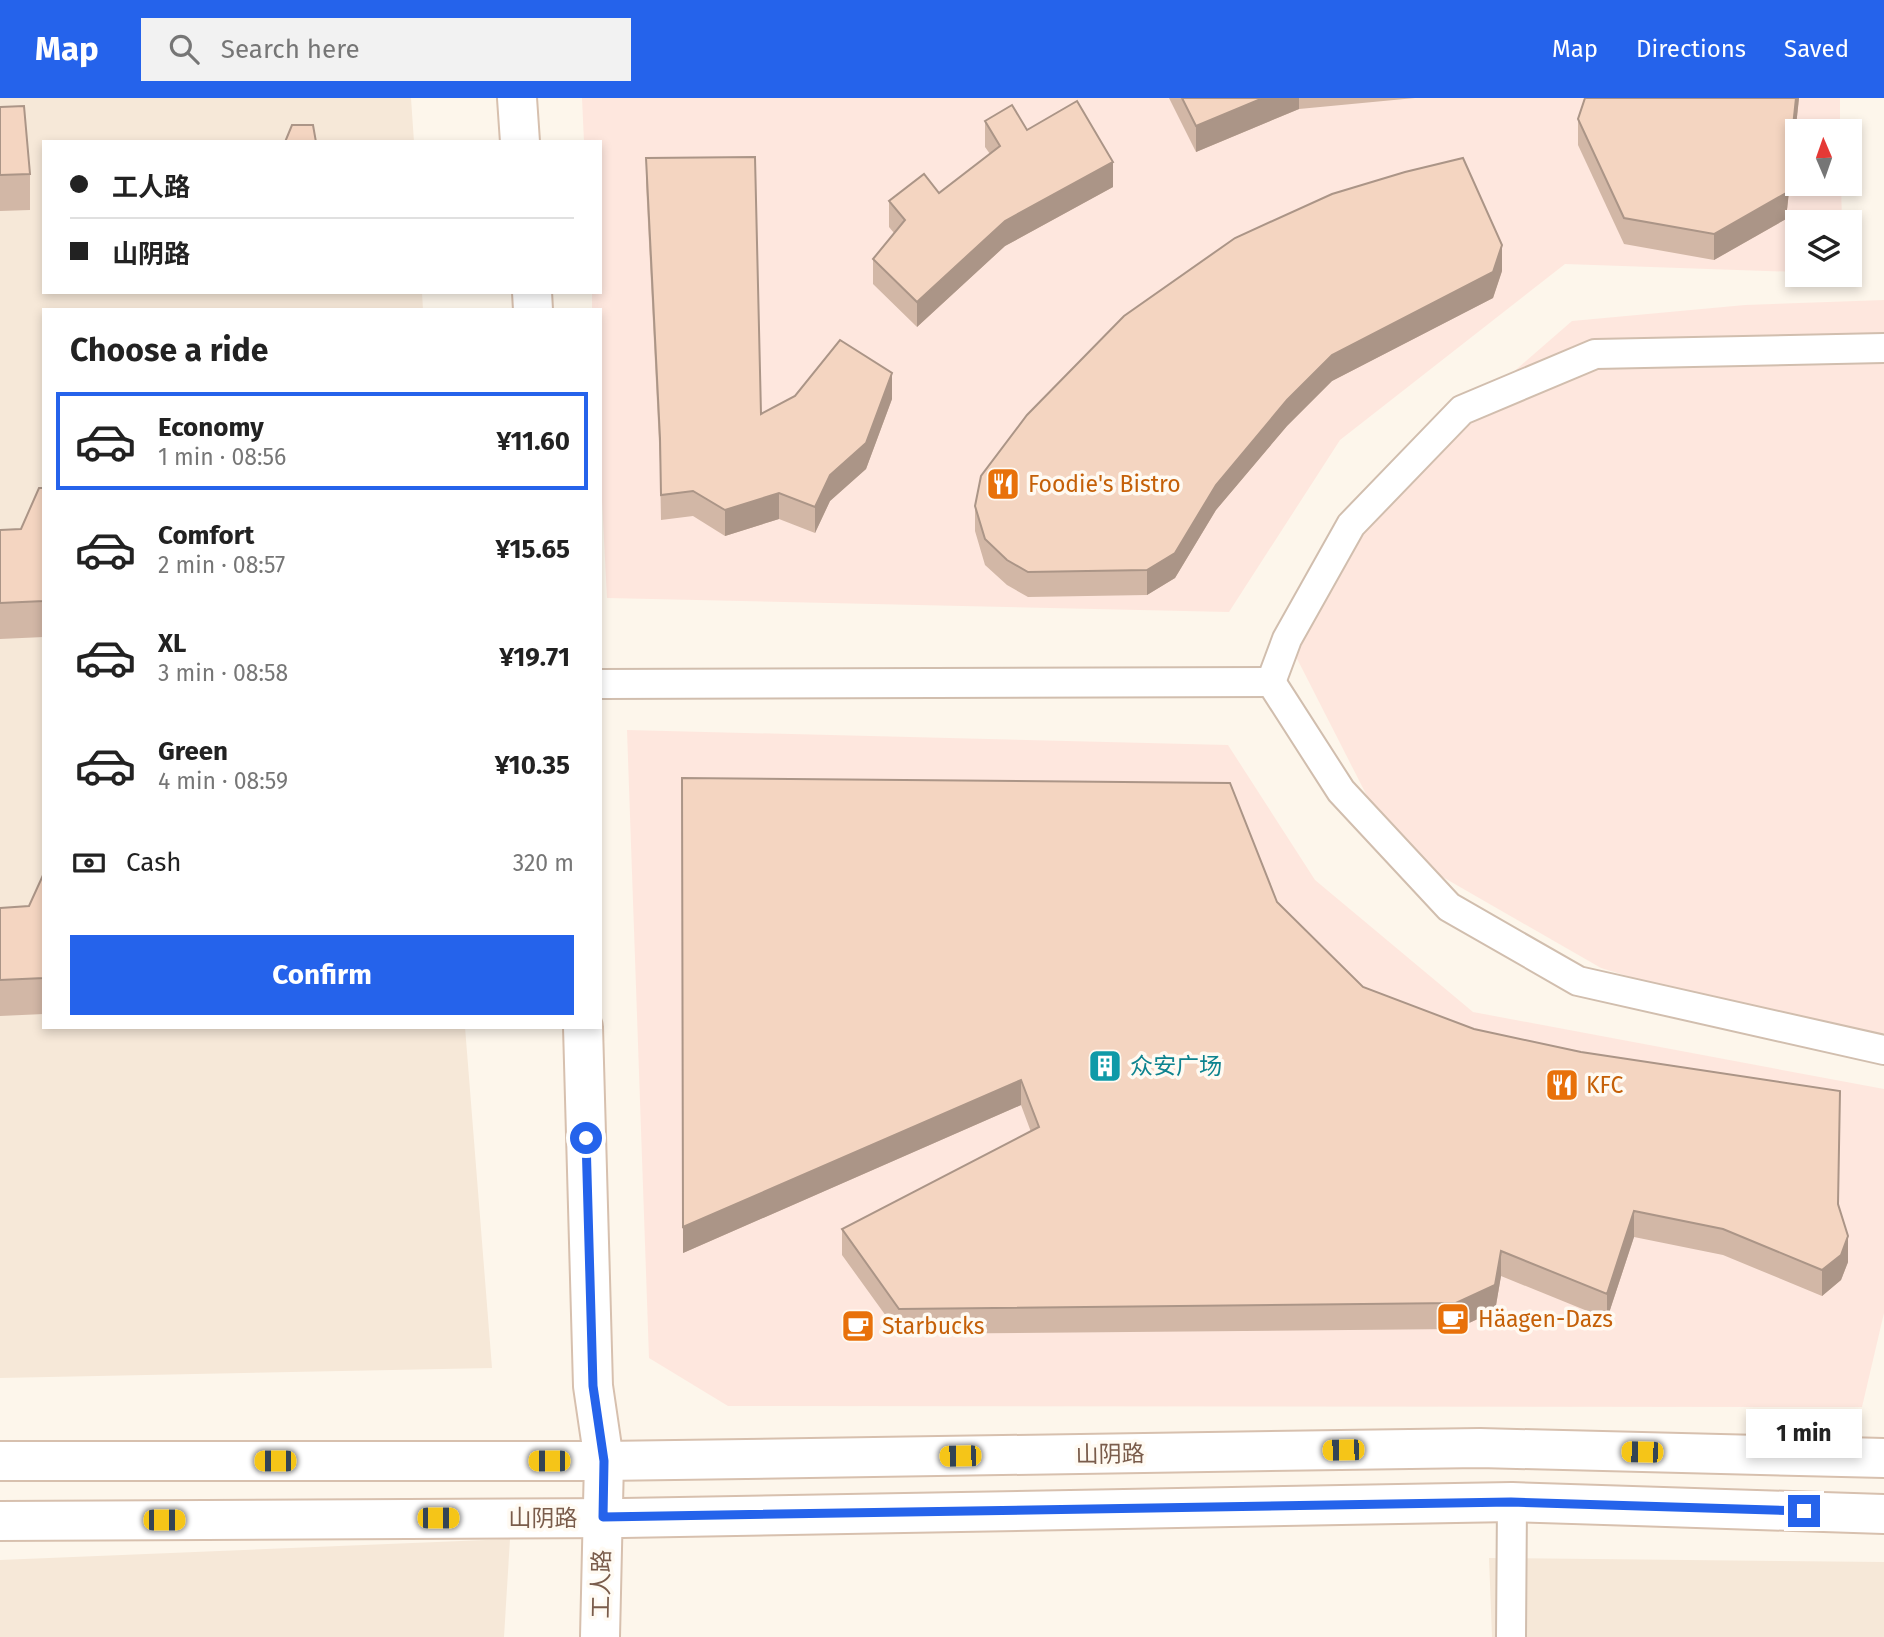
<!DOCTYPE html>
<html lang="en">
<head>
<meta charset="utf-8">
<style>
  body { margin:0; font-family:"Fira Sans","Noto Sans SC",sans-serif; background:#f2f2f2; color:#222; height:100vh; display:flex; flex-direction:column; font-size:26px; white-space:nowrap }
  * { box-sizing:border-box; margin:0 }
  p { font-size:23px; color:#767676 }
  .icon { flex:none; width:38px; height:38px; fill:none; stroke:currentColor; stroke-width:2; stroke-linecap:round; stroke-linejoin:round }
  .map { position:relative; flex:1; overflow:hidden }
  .drawer { position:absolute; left:42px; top:210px; width:560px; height:721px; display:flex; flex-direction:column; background:#fff; border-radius:0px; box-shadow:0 4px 10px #0003 }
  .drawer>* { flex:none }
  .guide { position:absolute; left:42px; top:42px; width:560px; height:154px; border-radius:0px; box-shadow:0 4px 10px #0003; display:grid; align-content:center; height:154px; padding:0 28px; background:#fff }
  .needle { width:46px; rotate:358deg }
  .tools { position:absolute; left:1785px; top:21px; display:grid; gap:14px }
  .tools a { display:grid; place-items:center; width:77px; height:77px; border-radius:0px; background:#fff; box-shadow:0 4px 10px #0003; font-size:35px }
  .end { position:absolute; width:32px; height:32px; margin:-16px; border:9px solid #2563eb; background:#fff; box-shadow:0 0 0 4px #fff }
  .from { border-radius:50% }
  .bubble { position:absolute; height:49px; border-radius:0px; background:#fff; box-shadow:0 4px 10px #0003; font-size:23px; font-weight:700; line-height:49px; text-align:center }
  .car { position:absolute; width:21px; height:42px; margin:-21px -10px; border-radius:9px; box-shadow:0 0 5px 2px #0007; background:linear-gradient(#f5c518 24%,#345 0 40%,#f5c518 0 76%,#345 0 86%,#f5c518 0) }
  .guide b { display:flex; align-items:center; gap:24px; height:66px; font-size:26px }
  .guide b+b { border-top:2px solid #e0e0e0 }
  .guide i { width:18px; height:18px; background:#222 }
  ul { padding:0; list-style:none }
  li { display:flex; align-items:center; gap:21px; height:98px; margin:0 14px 10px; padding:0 14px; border:4px solid transparent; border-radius:0px }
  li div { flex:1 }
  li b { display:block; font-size:26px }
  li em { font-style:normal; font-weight:700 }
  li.on { border-color:#2563eb }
  li>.icon { width:63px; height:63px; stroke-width:1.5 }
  h2 { padding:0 28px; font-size:32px; line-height:84px }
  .pay { display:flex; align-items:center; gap:18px; height:77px; padding:0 28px; font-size:26px }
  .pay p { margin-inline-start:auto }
  .primary-button { display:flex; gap:14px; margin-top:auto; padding:14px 28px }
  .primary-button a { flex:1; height:80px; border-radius:0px; background:#2563eb; color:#fff; font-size:28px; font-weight:700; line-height:80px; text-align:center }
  header { display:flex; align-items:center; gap:42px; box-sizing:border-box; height:98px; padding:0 35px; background:#2563eb; color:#fff }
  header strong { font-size:33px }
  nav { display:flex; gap:38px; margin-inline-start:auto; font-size:24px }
  .search { width:490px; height:63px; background:#f2f2f2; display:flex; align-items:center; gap:18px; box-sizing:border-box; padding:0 24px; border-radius:0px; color:#767676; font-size:26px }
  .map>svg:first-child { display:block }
  .residential { fill:#f6e8d8 }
  .commercial { fill:#fee7de }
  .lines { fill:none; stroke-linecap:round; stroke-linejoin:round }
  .street-casing { stroke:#d1beae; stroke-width:32 }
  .secondary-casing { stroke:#d7c0ae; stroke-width:42 }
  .street { stroke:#fff; stroke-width:28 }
  .secondary { stroke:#fff; stroke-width:38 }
  .wall { fill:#d2b7a6 }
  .shaded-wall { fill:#ab9587 }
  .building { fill:#f4d5c1; stroke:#ab9587; stroke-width:2 }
  .route { stroke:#2563eb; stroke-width:9 }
  .labels { text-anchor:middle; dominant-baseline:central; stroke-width:7; stroke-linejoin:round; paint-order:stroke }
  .food-label { font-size:23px; fill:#c56008; stroke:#fffaf2; text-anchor:start }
  .culture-label { font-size:23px; fill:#0d838f; stroke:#fffaf2; text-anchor:start }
  .street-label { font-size:23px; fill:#7a5c4b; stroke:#fffaf2 }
</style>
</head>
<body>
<header>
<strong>Map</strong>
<div class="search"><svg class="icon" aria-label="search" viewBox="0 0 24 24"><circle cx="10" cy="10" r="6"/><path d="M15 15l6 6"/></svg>Search here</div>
<nav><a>Map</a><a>Directions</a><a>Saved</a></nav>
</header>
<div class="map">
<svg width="1884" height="1539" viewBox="0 0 1884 1539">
  <rect width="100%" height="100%" fill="#fdf6eb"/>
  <g class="residential">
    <path d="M0 0H411L414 44H44V194H422L423 212H44V929H465L492 1270 0 1280Z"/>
    <path d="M510 1441 504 1539H0V1462Z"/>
    <path d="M1489 1460 1884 1464V1539H1492Z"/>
  </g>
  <g class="commercial">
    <path d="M582 0H1840V33H1797V86H1841L1842 124H1797V174L1565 166 1340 342 1229 514 607 500 600 363V212H592V194H600V44H584Z"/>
    <path d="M1884 202V935L1850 946 1601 870 1394 751 1287 541 1329 467 1425 351 1572 223 1745 207Z"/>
    <path d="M627 632 1228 647 1315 782 1473 914 1884 991V1215L1862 1309 728 1308 649 1260Z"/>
  </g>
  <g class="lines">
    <defs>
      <g id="street">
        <path d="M1271 584 1287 541 1351 427 1462 312 1595 256 1884 250"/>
        <path d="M1271 584 1341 693 1449 809 1578 883 1884 952"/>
        <path d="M600 586 1271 584"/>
        <path d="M1511 1539 1512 1404"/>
      </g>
      <g id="secondary">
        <path d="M517 0 520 44"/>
        <path d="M532 194 533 212"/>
        <path d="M583 929 593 1288 604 1363 600 1539"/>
        <path d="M0 1363H604L1480 1350 1884 1360"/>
        <path d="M0 1423 623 1420 1512 1404 1884 1416"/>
      </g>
    </defs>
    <use href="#street" class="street-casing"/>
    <use href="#secondary" class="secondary-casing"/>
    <use href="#street" class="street"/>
    <use href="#secondary" class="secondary"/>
  </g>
  <g class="wall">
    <path d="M1169 0H1415L1299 11 1196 54Z"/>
    <path d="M1585 0H1799L1786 121 1714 162 1624 146 1578 47V21Z"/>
    <path d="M0 9 30 76V112L0 113Z"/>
    <path d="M985 23 1027 32 1113 89 1005 148 917 229 873 186V161L894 135 889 129V103L939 95 990 56 985 49Z"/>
    <path d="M646 60 761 316 892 301 866 371 830 403 815 435 779 421 725 438 693 418 661 422 660 365 646 85Z"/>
    <path d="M1502 173 1493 200 1332 283 1287 328 1216 412 1175 480 1147 497 1028 499 1007 487 985 467 975 433V408Z"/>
    <path d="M44 390V539L0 541V432L21 431Z"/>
    <path d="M682 680 1277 804 1363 889 1838 1107 1848 1164 1841 1182 1822 1198 1723 1157 1634 1139 1607 1221 1501 1178 1495 1213 1456 1231 899 1236 842 1157V1131L1031 1034 1021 1007 683 1155Z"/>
    <path d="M44 775V916L0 918V810L29 808Z"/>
  </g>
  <g class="shaded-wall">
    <path d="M1263 0H1299V11L1196 54V28Z"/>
    <path d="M1796 0H1799L1786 121 1714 162V136Z"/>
    <path d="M1113 64V89L1005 148 917 229V204L1005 123Z"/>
    <path d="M1502 147V173L1493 200 1332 283 1287 328 1216 412 1175 480 1147 497V472L1216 387 1287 302 1332 257Z"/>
    <path d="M892 275V301L866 371 830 403 815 435V409L830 377Z"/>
    <path d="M779 395V421L725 438V412Z"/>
    <path d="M1021 982V1007L683 1155V1129Z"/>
    <path d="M1634 1113V1139L1607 1221V1196Z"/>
    <path d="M1848 1138V1164L1841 1182 1822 1198V1172Z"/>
    <path d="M1501 1153V1178L1495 1213 1456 1231V1205Z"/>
  </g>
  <g class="building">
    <path d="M1182 0H1263L1196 28Z"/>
    <path d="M1585 0H1796L1786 95 1714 136 1624 120 1578 21Z"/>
    <path d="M1077 3 1113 64 1005 123 917 204 873 161 905 122 889 103 924 76 939 95 1000 48 985 23 1012 7 1027 32Z"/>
    <path d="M24 8 30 76 0 77V9Z"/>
    <path d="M292 27H313L316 44H285Z"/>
    <path d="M755 59 761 316 795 298 840 242 892 275 866 345 830 377 815 409 779 395 725 412 693 393 661 397 660 340 646 60Z"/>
    <path d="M1463 60 1502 147 1493 174 1332 257 1287 302 1216 387 1175 455 1147 472 1028 474 1007 462 985 441 975 408 981 378 1027 317 1124 218 1235 140 1332 96 1405 74Z"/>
    <path d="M39 390H44V503L0 505V432L21 431Z"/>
    <path d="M682 680 1230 685 1277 804 1363 889 1474 931 1581 954 1840 993 1838 1106 1848 1138 1841 1157 1822 1172 1723 1131 1634 1113 1607 1196 1501 1153 1495 1187 1456 1205 899 1211 842 1131 1039 1029 1021 982 683 1129Z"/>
    <path d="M44 775V880L0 882V810L29 808Z"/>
  </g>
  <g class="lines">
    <path class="route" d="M586 1040 593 1288 604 1363 603 1419 1511 1404 1804 1413"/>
  </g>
  <defs>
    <symbol id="restaurant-square" viewBox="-11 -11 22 22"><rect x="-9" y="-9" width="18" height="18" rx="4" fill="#e8710a" stroke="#fffaf2"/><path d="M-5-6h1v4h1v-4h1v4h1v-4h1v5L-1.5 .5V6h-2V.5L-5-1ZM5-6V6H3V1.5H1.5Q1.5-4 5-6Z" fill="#fff"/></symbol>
    <symbol id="building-square" viewBox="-11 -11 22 22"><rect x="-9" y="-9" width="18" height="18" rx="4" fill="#0f9aa8" stroke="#fffaf2"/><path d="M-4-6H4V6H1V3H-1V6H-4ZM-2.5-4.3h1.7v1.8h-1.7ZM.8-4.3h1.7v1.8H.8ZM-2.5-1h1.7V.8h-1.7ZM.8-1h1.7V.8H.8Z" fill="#fff"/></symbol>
    <symbol id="cafe-square" viewBox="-11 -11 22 22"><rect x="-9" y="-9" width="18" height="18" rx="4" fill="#e8710a" stroke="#fffaf2"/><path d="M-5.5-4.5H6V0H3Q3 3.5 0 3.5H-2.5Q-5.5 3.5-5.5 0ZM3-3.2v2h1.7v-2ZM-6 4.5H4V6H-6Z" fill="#fff"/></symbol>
  </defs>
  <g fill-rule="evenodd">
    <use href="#restaurant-square" x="984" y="367" width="38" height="38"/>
    <use href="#building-square" x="1086" y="949" width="38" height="38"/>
    <use href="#restaurant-square" x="1543" y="968" width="38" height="38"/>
    <use href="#cafe-square" x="1434" y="1202" width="38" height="38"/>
    <use href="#cafe-square" x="839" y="1209" width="38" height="38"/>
  </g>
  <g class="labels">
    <g class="food-label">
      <text x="1028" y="386">Foodie's Bistro</text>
      <text x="1586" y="987">KFC</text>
      <text x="1478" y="1221">Häagen-Dazs</text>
      <text x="882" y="1228">Starbucks</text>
    </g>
    <g class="culture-label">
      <text x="1130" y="968">众安广场</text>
    </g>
    <g class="street-label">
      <text transform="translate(1110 1356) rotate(-1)">山阴路</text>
      <text x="543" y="1420">山阴路</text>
      <text transform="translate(601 1486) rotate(-89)">工人路</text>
    </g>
  </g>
</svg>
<div class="tools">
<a><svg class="needle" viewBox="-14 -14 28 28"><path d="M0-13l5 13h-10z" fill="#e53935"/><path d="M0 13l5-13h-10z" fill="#767676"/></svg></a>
<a><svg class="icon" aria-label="layers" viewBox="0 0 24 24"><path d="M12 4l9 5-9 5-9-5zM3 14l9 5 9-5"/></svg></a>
</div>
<i class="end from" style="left:586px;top:1040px"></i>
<i class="end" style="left:1804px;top:1413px"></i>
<div class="bubble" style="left:1746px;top:1311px;width:116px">1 min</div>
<i class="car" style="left:1343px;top:1352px;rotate:269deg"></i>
<i class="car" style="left:1642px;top:1354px;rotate:271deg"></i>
<i class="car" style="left:960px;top:1358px;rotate:269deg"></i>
<i class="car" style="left:275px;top:1363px;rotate:270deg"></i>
<i class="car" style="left:549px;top:1363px;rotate:270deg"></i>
<i class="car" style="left:438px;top:1420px;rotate:90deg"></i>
<i class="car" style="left:164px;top:1422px;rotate:90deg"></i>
<div class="guide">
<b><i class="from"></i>工人路</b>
<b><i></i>山阴路</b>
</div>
<section class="drawer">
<h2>Choose a ride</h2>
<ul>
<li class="on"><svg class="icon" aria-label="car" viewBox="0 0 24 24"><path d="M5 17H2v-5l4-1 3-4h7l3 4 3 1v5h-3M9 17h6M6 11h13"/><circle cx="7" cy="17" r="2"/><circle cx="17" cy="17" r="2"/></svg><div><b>Economy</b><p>1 min · 08:56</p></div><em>¥11.60</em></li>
<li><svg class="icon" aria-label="car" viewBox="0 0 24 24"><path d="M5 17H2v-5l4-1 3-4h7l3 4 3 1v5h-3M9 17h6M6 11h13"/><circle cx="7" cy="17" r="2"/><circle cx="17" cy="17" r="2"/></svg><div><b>Comfort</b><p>2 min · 08:57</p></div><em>¥15.65</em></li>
<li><svg class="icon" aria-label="car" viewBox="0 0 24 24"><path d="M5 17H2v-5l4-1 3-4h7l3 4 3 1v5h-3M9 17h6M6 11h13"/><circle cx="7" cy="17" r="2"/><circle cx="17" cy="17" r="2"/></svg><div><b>XL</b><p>3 min · 08:58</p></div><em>¥19.71</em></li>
<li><svg class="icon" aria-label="car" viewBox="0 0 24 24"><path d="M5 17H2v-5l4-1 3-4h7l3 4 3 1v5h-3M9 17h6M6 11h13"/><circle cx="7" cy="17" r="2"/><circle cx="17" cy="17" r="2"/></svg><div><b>Green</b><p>4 min · 08:59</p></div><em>¥10.35</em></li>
</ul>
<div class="pay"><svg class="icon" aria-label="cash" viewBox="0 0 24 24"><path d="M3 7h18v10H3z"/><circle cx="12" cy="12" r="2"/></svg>Cash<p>320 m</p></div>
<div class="primary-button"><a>Confirm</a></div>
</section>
</div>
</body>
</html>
